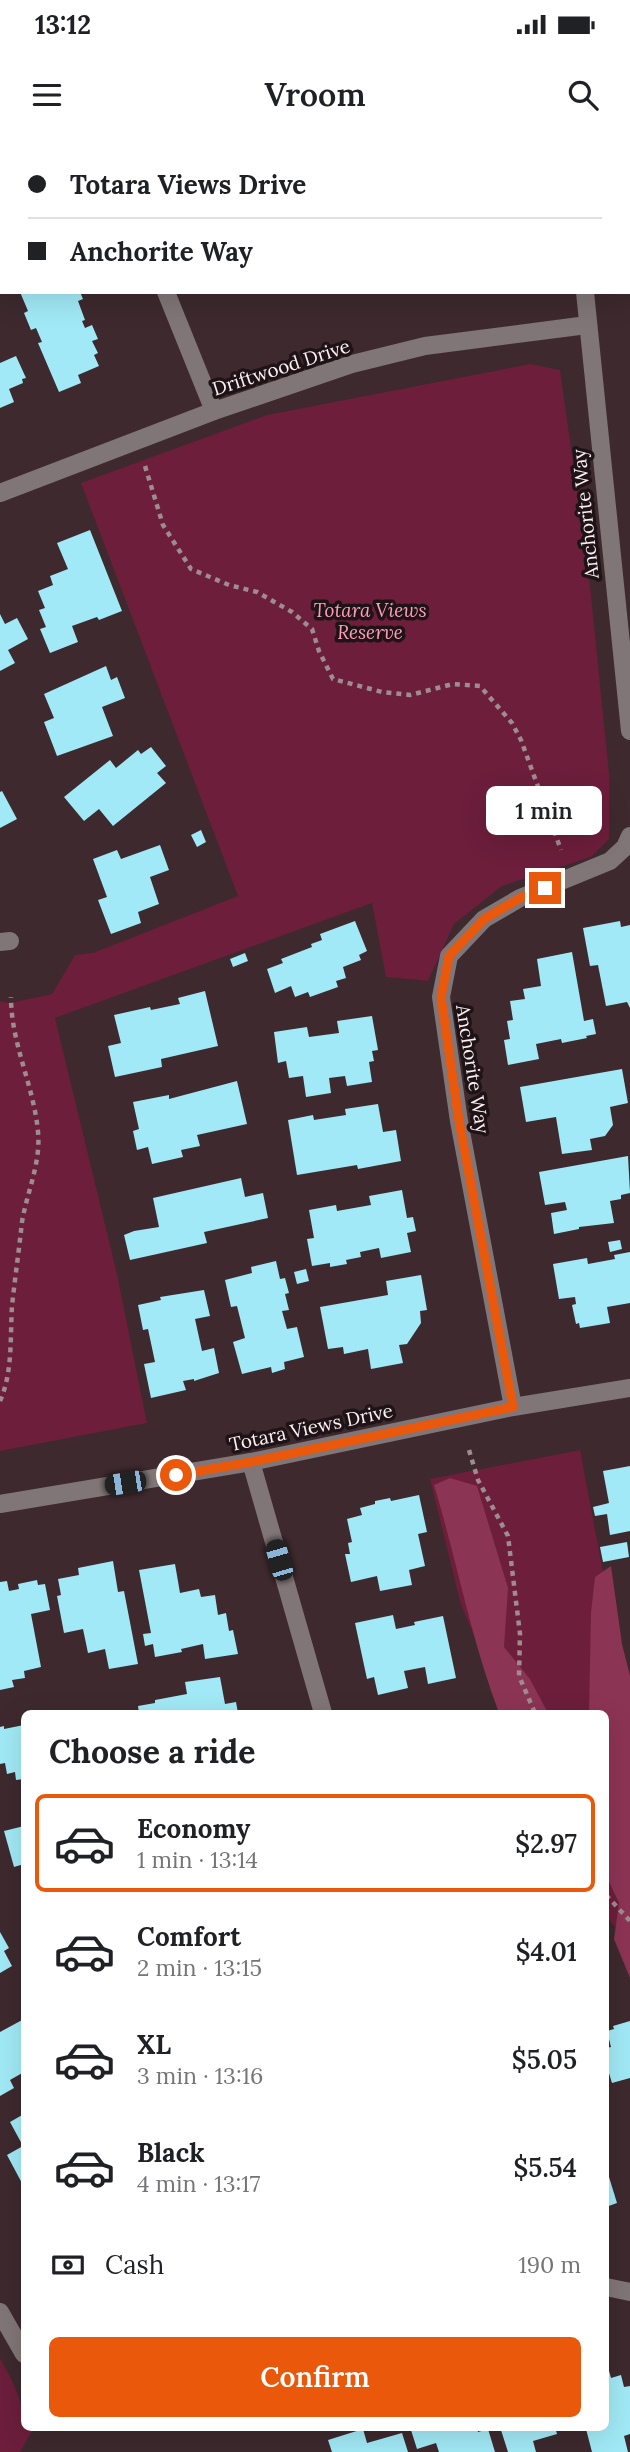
<!DOCTYPE html>
<html lang="en">
<head>
<meta charset="utf-8">
<style>
  body { margin:0; font-family:Lora,serif; background:#f2f2f2; color:#202124; height:100vh; display:flex; flex-direction:column; font-size:26px; white-space:nowrap }
  * { box-sizing:border-box; margin:0 }
  p { font-size:23px; color:#757577 }
  .icon { flex:none; width:38px; height:38px; fill:none; stroke:currentColor; stroke-width:2; stroke-linecap:round; stroke-linejoin:round }
  .map { position:relative; flex:1; overflow:hidden }
  .drawer { position:absolute; left:21px; top:1570px; width:588px; height:721px; display:flex; flex-direction:column; background:#fff; border-radius:10px; box-shadow:0 7px 28px #0002 }
  .drawer>* { flex:none }
  .guide { position:absolute; left:0px; top:0px; width:630px; height:154px; box-shadow:0 7px 28px #0002; display:grid; align-content:center; height:154px; padding:0 28px; background:#fff }
  .end { position:absolute; width:32px; height:32px; margin:-16px; border:9px solid #ea580c; background:#fff; box-shadow:0 0 0 4px #fff }
  .from { border-radius:50% }
  .bubble { position:absolute; height:49px; border-radius:10px; background:#fff; box-shadow:0 7px 28px #0002; font-size:23px; font-weight:600; line-height:49px; text-align:center }
  .car { position:absolute; width:21px; height:42px; margin:-21px -10px; border-radius:9px; box-shadow:0 0 5px 2px #0007; background:linear-gradient(#222 24%,#8ab4d8 0 40%,#222 0 76%,#8ab4d8 0 86%,#222 0) }
  .guide b { display:flex; align-items:center; gap:24px; height:66px; font-size:26px }
  .guide b+b { border-top:2px solid #e0e0e0 }
  .guide i { width:18px; height:18px; background:#202124 }
  ul { padding:0; list-style:none }
  li { display:flex; align-items:center; gap:21px; height:98px; margin:0 14px 10px; padding:0 14px; border:4px solid transparent; border-radius:10px }
  li div { flex:1 }
  li b { display:block; font-size:26px }
  li em { font-style:normal; font-weight:600 }
  li.selected { border-color:#ea580c }
  li>.icon { width:63px; height:63px; stroke-width:1.5 }
  h2 { padding:0 28px; font-size:32px; line-height:84px }
  .pay { display:flex; align-items:center; gap:18px; height:77px; padding:0 28px; font-size:26px }
  .pay p { margin-inline-start:auto }
  .action { display:flex; gap:14px; margin-top:auto; padding:14px 28px }
  .action a { flex:1; height:80px; border-radius:10px; background:#ea580c; color:#fff; font-size:28px; font-weight:600; line-height:80px; text-align:center }
  .status { display:flex; justify-content:space-between; align-items:center; height:49px; padding:0 35px; background:#fff; direction:ltr }
  .status svg { height:19px; fill:currentColor }
  header { display:flex; justify-content:space-between; align-items:center; height:91px; padding:0 28px; background:#fff; font-size:32px; font-weight:600 }
  .map>svg:first-child { display:block }
  .green { fill:#6c1e3b }
  .forest { fill:#8c3453 }
  .building { fill:#a1e9f6 }
  .lines { fill:none; stroke-linecap:round; stroke-linejoin:round }
  .path { stroke:#9d8c90; stroke-width:4.5; stroke-dasharray:5 5; stroke-linecap:butt }
  .minor { stroke:#807577; stroke-width:18 }
  .route { stroke:#ea580c; stroke-width:9 }
  .labels { text-anchor:middle; dominant-baseline:central; stroke-width:7; stroke-linejoin:round; paint-order:stroke }
  .street-label { font-size:19px; fill:#fdeff2; stroke:#1e1417 }
  .park-label { font-size:19px; font-style:italic; fill:#ff9cb9; stroke:#1e1417 }
</style>
</head>
<body>
<div class="status"><b>13:12</b><svg viewBox="0 0 49 12"><path d="M0 12V9h3v3zM5 12V6h3v6zM10 12V3h3v9zM15 12V0h3v12zM26 1h20v11H26zM47 4h2v5h-2z"/></svg></div>
<header><svg class="icon" aria-label="menu" viewBox="0 0 24 24"><path d="M4 6h16M4 12h16M4 18h16"/></svg>Vroom<svg class="icon" aria-label="search" viewBox="0 0 24 24"><circle cx="10" cy="10" r="6"/><path d="M15 15l6 6"/></svg></header>
<div class="map">
<svg width="630" height="2312" viewBox="0 0 630 2312">
  <rect width="100%" height="100%" fill="#3d292e"/>
  <g class="green">
    <path d="M530 224 560 230 589 436 609 633V699L591 717 502 746 454 784 428 841 386 837 372 763 55 878 117 1134 147 1283 0 1311V861L10 863 52 854 75 815 93 813 238 756 81 343 267 275Z"/>
    <path d="M580 1310 630 1575V1805L606 1776V1573H507L461 1465 430 1339Z"/>
    <path d="M0 2218C12 2240 24 2262 24 2287H30L32 2291 20 2312H0Z"/>
  </g>
  <g class="forest">
    <path d="M450 1338 477 1346 508 1448 504 1507 530 1539 548 1573H499C471 1499 457 1421 434 1345Z"/>
    <path d="M611 1426 622 1504 630 1536V1838L614 1799 619 1763 606 1735V1573H589L591 1473 595 1437Z"/>
  </g>
  <g class="building">
    <path d="M20 152H80L83 159 78 161 85 180 82 181 85 188 92 185 98 199 92 201 98 213 94 215 99 226 78 235 81 243 59 252 38 203 42 202 36 188 31 190 24 173 28 171Z"/>
    <path d="M16 216 26 238 22 239 23 243 9 249 14 262 0 268V223Z"/>
    <path d="M90 390 122 471 99 480 97 477 72 486 78 502 50 513 40 489 46 487 39 470 45 468 38 451 53 445 50 436 68 429 57 403Z"/>
    <path d="M0 474 5 484 17 478 28 499 8 510 15 523 0 531Z"/>
    <path d="M106 526 111 540 117 537 125 558 102 567 113 596 57 616 44 582 54 578 44 554Z"/>
    <path d="M151 607 166 626 157 633 166 643 113 686 99 669 84 681 64 657 110 620 116 628 138 610 141 614Z"/>
    <path d="M2 651 17 679 0 688V652Z"/>
    <path d="M201 690 206 702 197 707 191 695Z"/>
    <path d="M160 705 169 730 150 737 159 764 138 772 141 783 111 794 98 760 107 757 93 719 117 710 121 719Z"/>
    <path d="M355 781 367 811 359 815 361 820 343 827 346 838 336 841 338 847 310 857 308 852 295 857 291 846 275 853 267 829 283 823 281 819 312 807 311 804 322 800 320 794Z"/>
    <path d="M620 781 621 787 630 785V868L627 862 606 866 598 825 590 826 583 788Z"/>
    <path d="M572 812 584 881 593 879 596 894 586 896 587 898 562 903 561 899 536 904 539 919 508 925 504 900 510 899 507 881 513 880 510 861 525 859 523 849 541 846 537 819Z"/>
    <path d="M245 813 248 821 233 827 230 819Z"/>
    <path d="M205 851 218 906 161 919 162 927 115 937 108 906 121 903 114 875 150 867 151 870 180 864 178 858Z"/>
    <path d="M372 876 378 910 372 911 374 921 369 922 372 942 347 946 345 936 329 938 331 953 306 957 303 936 289 938 286 921 278 923 274 892 307 887 309 897 339 893 337 881Z"/>
    <path d="M622 929 628 963 610 967 613 985 605 996 590 999 592 1010 562 1014 556 977 526 982 520 947Z"/>
    <path d="M237 941 247 984 197 995 200 1006 181 1010 183 1017 152 1024 148 1007 137 1010 133 991 139 989 133 962 169 955V959Z"/>
    <path d="M378 964 383 992 396 990 401 1021 358 1029 357 1025 297 1035 288 980 313 975 314 980 346 975 345 969Z"/>
    <path d="M628 1016 630 1053 621 1055V1059L610 1061 614 1083 579 1087V1089L554 1094 551 1073 567 1070 565 1062 545 1065 539 1032Z"/>
    <path d="M241 1038 245 1057 263 1053 268 1078 204 1092 207 1103 130 1120 124 1095 134 1091 159 1087 153 1058Z"/>
    <path d="M402 1050 407 1078 413 1077 416 1091 407 1093 411 1112 381 1118 379 1108 360 1112 361 1117 346 1120 347 1124 330 1127V1123L312 1126 307 1099 314 1098 309 1070 336 1065 337 1071 371 1065 369 1056Z"/>
    <path d="M620 1100 622 1109 610 1112 608 1102Z"/>
    <path d="M630 1112V1163L607 1167 610 1183 580 1188 579 1183 576 1184 572 1165 576 1164 575 1157 559 1159 553 1124 587 1118 588 1124 615 1119 614 1115Z"/>
    <path d="M276 1121 280 1139 285 1138 289 1153 285 1154 289 1170 282 1171 287 1189 297 1187 304 1217 284 1222 285 1229 272 1233 271 1227 242 1234 233 1202 245 1198 237 1166 231 1167 225 1140 252 1133 251 1127Z"/>
    <path d="M306 1129 309 1141 297 1144 294 1132Z"/>
    <path d="M421 1135 427 1170 420 1171 421 1183 407 1204 399 1205 403 1223 371 1229 368 1209 344 1214 343 1207 328 1209 320 1167 388 1155 386 1141Z"/>
    <path d="M204 1150 210 1176 195 1179 202 1211 214 1208 219 1233 194 1241V1239L183 1241 186 1250 151 1258 144 1224 155 1222 148 1189 143 1190 138 1165 161 1160 160 1157Z"/>
    <path d="M630 1326V1391L610 1395 607 1374 595 1376 593 1367 609 1363 603 1331Z"/>
    <path d="M419 1355 427 1392 418 1394 425 1426 409 1430 412 1445 380 1451 377 1436 351 1442 345 1414H350L348 1403 352 1402 347 1379 362 1375 360 1368 375 1364V1361L390 1358 391 1361Z"/>
    <path d="M627 1402 629 1417 603 1422 600 1407Z"/>
    <path d="M113 1421 118 1452 124 1451 138 1524 109 1529 105 1509 88 1513 83 1489 64 1493 57 1456 61 1455 58 1439 79 1435 78 1428Z"/>
    <path d="M175 1424 180 1453 199 1449 201 1457 215 1455 218 1475 226 1473 229 1491 233 1490 238 1514 205 1519 203 1504 181 1509 182 1512 155 1517 153 1504 145 1506 143 1494 151 1493 139 1430Z"/>
    <path d="M37 1440 38 1445 45 1444 50 1470 31 1474 41 1527 24 1531 25 1538 12 1540 14 1547 0 1550V1442L7 1441 9 1451 19 1449 18 1444Z"/>
    <path d="M393 1475 396 1489 415 1485 414 1482 443 1476 456 1538 428 1544 425 1527 404 1531 408 1548 378 1555 374 1537 367 1539 355 1483Z"/>
    <path d="M220 1537 225 1564 236 1562 238 1573H139L138 1566 155 1563V1560L187 1554 185 1542Z"/>
    <path d="M24 1585V1639L16 1640 15 1632 7 1634 5 1623 0 1624V1587L4 1586V1589Z"/>
    <path d="M24 1686V1724L14 1727 4 1691Z"/>
    <path d="M0 1792 9 1808 4 1811 12 1826 0 1833Z"/>
    <path d="M24 1879V1932L10 1940 14 1948 0 1956V1892Z"/>
    <path d="M630 1881V1938L612 1943 608 1930 606 1931V1908L611 1907 607 1891 614 1889 613 1886Z"/>
    <path d="M24 1974V2047L7 2015 23 2006 10 1982Z"/>
    <path d="M609 2037 617 2063 606 2067V2038Z"/>
    <path d="M606 2220 611 2238 621 2235 624 2247 630 2246V2294L624 2296 628 2312H592L586 2289 606 2287Z"/>
    <path d="M410 2287H477L478 2292 488 2289 495 2312H439L436 2303 417 2309Z"/>
    <path d="M500 2287H555L557 2294 533 2301 536 2312H508Z"/>
    <path d="M363 2289 367 2303 402 2293 408 2312H332L328 2300Z"/>
  </g>
  <g class="lines">
    <g class="path">
      <path d="M145 326 163 385 191 429 229 445 257 452 292 472 312 489 319 511 333 539 382 552 410 555 453 544 480 546 512 583 521 600 561 710"/>
      <path d="M0 1261C13 1232 10 1197 12 1166 15 1138 19 1110 22 1082 27 1052 41 1023 38 992 34 946 11 904 11 857"/>
      <path d="M469 1310 478 1340 508 1396 520 1494 519 1536 535 1573"/>
      <path d="M606 1755 630 1781"/>
    </g>
    <g class="minor">
      <path d="M105 0 106 2"/>
      <path d="M570 0V2"/>
      <path d="M166 152 214 271"/>
      <path d="M585 152 630 591"/>
      <path d="M0 353 214 271 352 224 425 206 587 185"/>
      <path d="M0 802 10 801"/>
      <path d="M513 1267 459 981 441 857 449 816 484 779 520 758 610 721 625 707 630 696"/>
      <path d="M251 1322 323 1573"/>
      <path d="M0 1364 251 1322 513 1267 630 1248"/>
      <path d="M606 2147 630 2152"/>
      <path d="M0 2172 24 2214"/>
    </g>
  </g>
  <g class="lines">
    <path class="route" d="M176 1335 251 1322 513 1267 459 981 441 857 449 816 484 779 520 758 545 748"/>
  </g>
  <g class="labels">
    <g class="street-label">
      <text transform="translate(281 227) rotate(-18)">Driftwood Drive</text>
      <text transform="translate(585 374) rotate(-96)">Anchorite Way</text>
      <text transform="translate(473 929) rotate(81)">Anchorite Way</text>
      <text transform="translate(311 1287) rotate(-12)">Totara Views Drive</text>
    </g>
    <g class="park-label">
      <text x="370" y="470">Totara Views<tspan x="370" dy="22">Reserve</tspan></text>
    </g>
  </g>
</svg>
<i class="end from" style="left:176px;top:1335px"></i>
<i class="end" style="left:545px;top:748px"></i>
<div class="bubble" style="left:486px;top:646px;width:116px">1 min</div>
<i class="car" style="left:125px;top:1343px;rotate:261deg"></i>
<i class="car" style="left:279px;top:1420px;rotate:344deg"></i>
<div class="guide">
<b><i class="from"></i>Totara Views Drive</b>
<b><i></i>Anchorite Way</b>
</div>
<section class="drawer">
<h2>Choose a ride</h2>
<ul>
<li class="selected"><svg class="icon" aria-label="car" viewBox="0 0 24 24"><path d="M5 17H2v-5l4-1 3-4h7l3 4 3 1v5h-3M9 17h6M6 11h13"/><circle cx="7" cy="17" r="2"/><circle cx="17" cy="17" r="2"/></svg><div><b>Economy</b><p>1 min · 13:14</p></div><em>$2.97</em></li>
<li><svg class="icon" aria-label="car" viewBox="0 0 24 24"><path d="M5 17H2v-5l4-1 3-4h7l3 4 3 1v5h-3M9 17h6M6 11h13"/><circle cx="7" cy="17" r="2"/><circle cx="17" cy="17" r="2"/></svg><div><b>Comfort</b><p>2 min · 13:15</p></div><em>$4.01</em></li>
<li><svg class="icon" aria-label="car" viewBox="0 0 24 24"><path d="M5 17H2v-5l4-1 3-4h7l3 4 3 1v5h-3M9 17h6M6 11h13"/><circle cx="7" cy="17" r="2"/><circle cx="17" cy="17" r="2"/></svg><div><b>XL</b><p>3 min · 13:16</p></div><em>$5.05</em></li>
<li><svg class="icon" aria-label="car" viewBox="0 0 24 24"><path d="M5 17H2v-5l4-1 3-4h7l3 4 3 1v5h-3M9 17h6M6 11h13"/><circle cx="7" cy="17" r="2"/><circle cx="17" cy="17" r="2"/></svg><div><b>Black</b><p>4 min · 13:17</p></div><em>$5.54</em></li>
</ul>
<div class="pay"><svg class="icon" aria-label="cash" viewBox="0 0 24 24"><path d="M3 7h18v10H3z"/><circle cx="12" cy="12" r="2"/></svg>Cash<p>190 m</p></div>
<div class="action"><a>Confirm</a></div>
</section>
</div>
</body>
</html>
